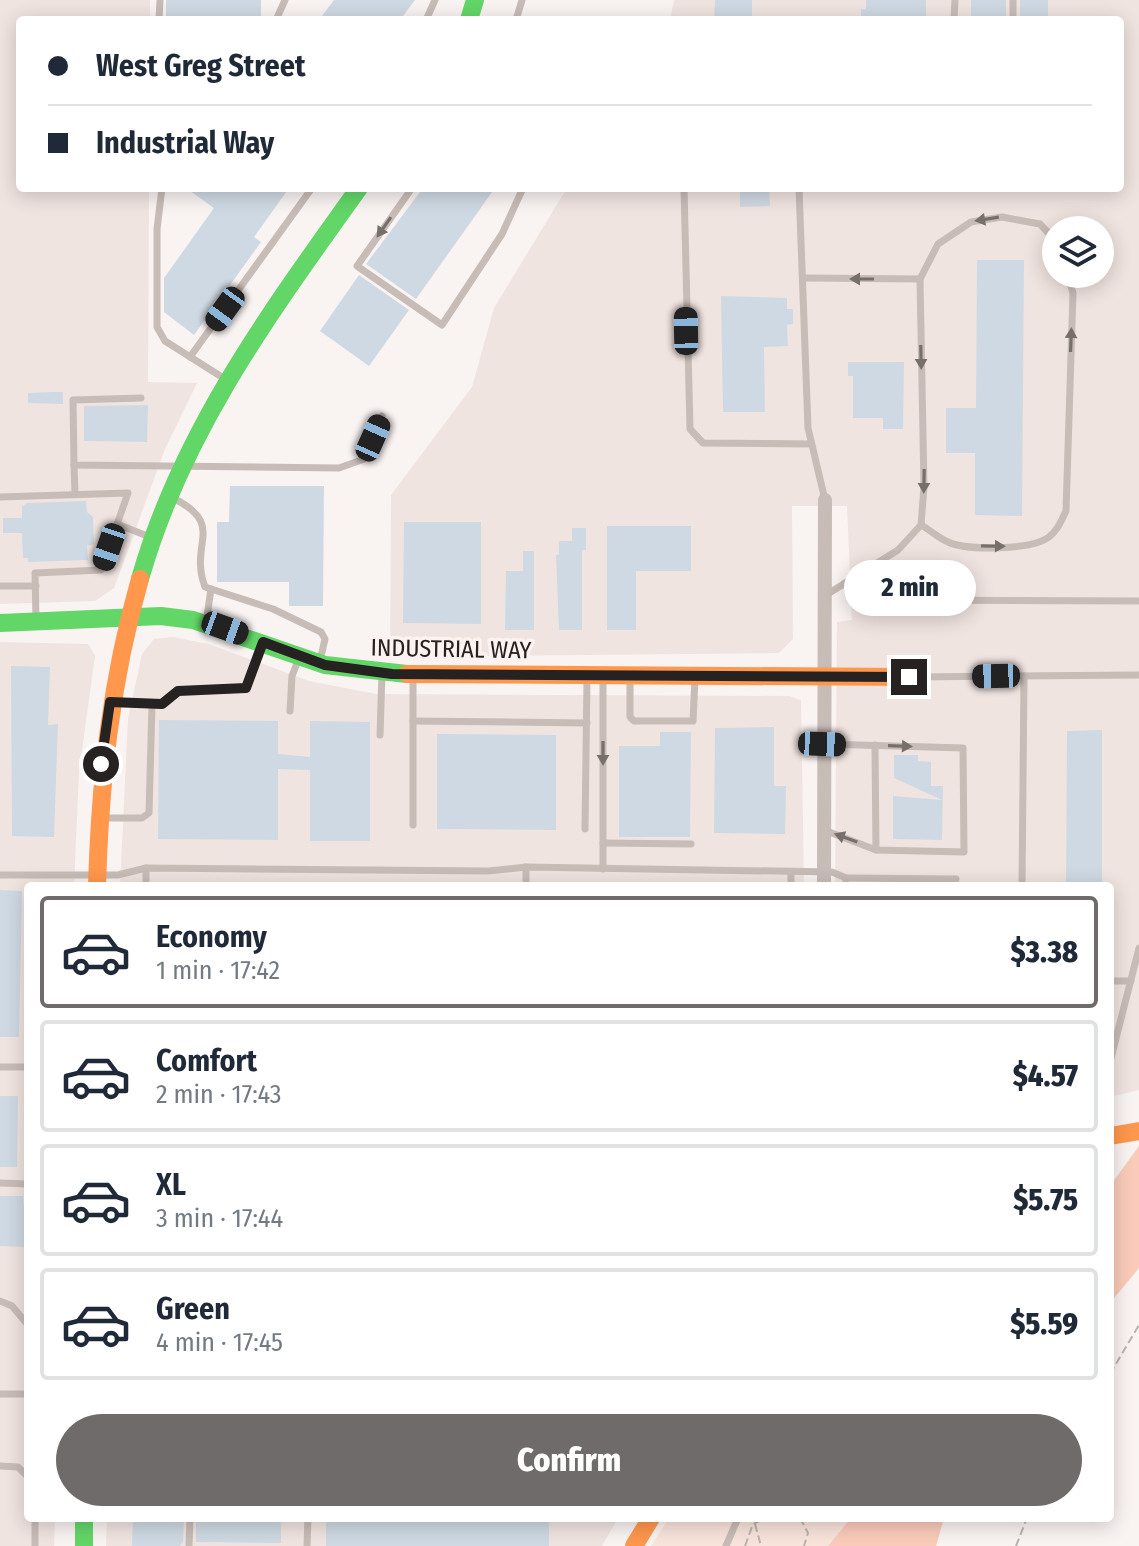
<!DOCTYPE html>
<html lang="en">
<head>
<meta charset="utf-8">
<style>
  body { margin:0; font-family:"Fira Sans Condensed",sans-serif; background:#f2f2f3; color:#1f2937; height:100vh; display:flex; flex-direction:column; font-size:30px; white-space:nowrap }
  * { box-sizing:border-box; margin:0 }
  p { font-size:26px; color:#747a83 }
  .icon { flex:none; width:44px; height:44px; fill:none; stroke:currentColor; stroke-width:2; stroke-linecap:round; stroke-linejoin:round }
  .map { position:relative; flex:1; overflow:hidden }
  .panel { position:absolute; left:24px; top:882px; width:1090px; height:640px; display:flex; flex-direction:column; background:#fff; border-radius:8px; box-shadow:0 4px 20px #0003 }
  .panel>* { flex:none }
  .banner { position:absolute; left:16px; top:16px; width:1108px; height:176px; border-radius:8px; box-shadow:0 4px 20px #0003; display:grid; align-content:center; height:176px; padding:0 32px; background:#fff }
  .controls { position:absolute; left:1042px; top:216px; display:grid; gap:16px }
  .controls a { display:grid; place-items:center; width:72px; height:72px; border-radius:50%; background:#fff; box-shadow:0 4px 20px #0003; font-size:40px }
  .end { position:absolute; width:36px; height:36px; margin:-18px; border:10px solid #252221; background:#fff; box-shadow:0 0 0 4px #fff }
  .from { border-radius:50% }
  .bubble { position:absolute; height:56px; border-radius:28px; background:#fff; box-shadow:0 4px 20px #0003; font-size:26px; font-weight:800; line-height:56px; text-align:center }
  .car { position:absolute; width:24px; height:48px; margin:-24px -12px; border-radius:10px; box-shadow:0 0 6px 2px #0007; background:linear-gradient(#222 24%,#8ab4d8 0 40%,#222 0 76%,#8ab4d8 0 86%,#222 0) }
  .banner b { display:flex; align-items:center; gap:28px; height:76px; font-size:30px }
  .banner b+b { border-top:2px solid #e0e1e3 }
  .banner i { width:20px; height:20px; background:#1f2937 }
  ul { padding:14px 0 0; list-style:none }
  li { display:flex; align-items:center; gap:24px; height:112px; margin:0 16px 12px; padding:0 16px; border:4px solid #e0e1e3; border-radius:8px }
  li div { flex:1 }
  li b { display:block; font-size:30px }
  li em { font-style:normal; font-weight:800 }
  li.active { border-color:#6f6b6a }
  li>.icon { width:72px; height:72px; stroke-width:1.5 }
  .action { display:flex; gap:16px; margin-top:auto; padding:16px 32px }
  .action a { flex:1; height:92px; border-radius:48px; background:#6f6b6a; color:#fff; font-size:32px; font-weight:800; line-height:92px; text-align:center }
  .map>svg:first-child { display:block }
  .built { fill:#f0e4e0; fill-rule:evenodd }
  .green { fill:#f9e4dc }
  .water { fill:#facbb9 }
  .building { fill:#cfd9e3 }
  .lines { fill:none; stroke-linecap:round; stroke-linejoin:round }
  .path { stroke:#bbb3b0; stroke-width:2; stroke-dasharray:8 4; stroke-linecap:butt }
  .lane { stroke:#c8bcb7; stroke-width:7 }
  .street { stroke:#c8bcb7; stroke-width:14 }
  .fast { stroke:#63d668; stroke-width:18 }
  .slow { stroke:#ff974d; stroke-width:18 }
  .slow-bridge { stroke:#ff974d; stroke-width:18 }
  .oneway { fill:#766f6c }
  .route { stroke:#252221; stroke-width:10 }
  .labels { text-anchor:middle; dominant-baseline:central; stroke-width:7; stroke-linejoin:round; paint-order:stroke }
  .street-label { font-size:24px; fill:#252221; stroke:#fcf2ef }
</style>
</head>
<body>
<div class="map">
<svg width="1139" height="1546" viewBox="0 0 1139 1546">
  <rect width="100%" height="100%" fill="#f9f3f2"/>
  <g class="built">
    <path d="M0 0H150V20H20V188H149L148 382 197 383 165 449 114 588 95 601 0 604Z"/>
    <path d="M674 0H1139V1090L1110 1097V886H835L837 622 852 620 847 506H792L793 639 779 653 390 657 391 495 472 387 494 308 567 188H1120V20H670ZM1056 230H1100V274H1056Z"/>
    <path d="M173 637 209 644 309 681 376 694 789 696 801 700 804 886H120L128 719 142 654 154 639Z"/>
    <path d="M0 642 88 644 95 656 79 772 74 886H28V1518H55L54 1546H0Z"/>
    <path d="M107 1518H618L602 1546H106Z"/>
  </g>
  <path class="green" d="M669 1518H851L828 1546H651Z"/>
  <g class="water">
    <path d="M1139 1146V1268L1110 1303V1186Z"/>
    <path d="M851 1518H944L936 1546H828Z"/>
  </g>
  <g class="building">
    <rect x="166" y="0" width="95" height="20"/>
    <path d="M334 0H415L400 20H319Z"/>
    <path d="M715 0H752V20H714Z"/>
    <path d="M866 0H926V20H861V9H866Z"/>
    <rect x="971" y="0" width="35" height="20"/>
    <rect x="1020" y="0" width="28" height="20"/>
    <path d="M186 188H289L254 237 261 242 194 335 164 312V278L214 208Z"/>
    <path d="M423 188H495L416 299 366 264Z"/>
    <path d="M740 188H769L770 206 740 207Z"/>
    <path d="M977 260H1024L1022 516 975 515V453H946V408H976Z"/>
    <path d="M359 275 409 310 369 366 320 331Z"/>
    <path d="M721 296 787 298V309H793V324L787 325 788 346 764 347 765 412H723Z"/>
    <path d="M848 362H904L903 429H883V418H853V376H848Z"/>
    <path d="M52 392H63V404L28 403V393Z"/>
    <path d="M148 405 147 442 84 441V406Z"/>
    <path d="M230 486H324L323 606H289V582H217V522H229Z"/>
    <path d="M86 501 87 512 93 517 94 544 87 546 88 560 28 562V558H23L22 533H3V518H22V507L27 503Z"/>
    <path d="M404 522H481V624L403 623Z"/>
    <path d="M607 526H691V571H636V630H607Z"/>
    <path d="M572 528H586V550H582V630H559L556 555H559V541H572Z"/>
    <path d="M523 551H534V630H505L506 571H523Z"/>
    <path d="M11 666 50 667 48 725 58 724 54 837 12 836Z"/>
    <path d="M159 720 278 721V754L310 757V721L370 722V841H310V770L278 769V840L158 839Z"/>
    <path d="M774 727V786H786L785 834 714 833 715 728Z"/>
    <path d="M1102 730V886H1066L1067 731Z"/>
    <path d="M660 732H691L690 837H619V746H660Z"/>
    <path d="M437 734 556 735V830L437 829Z"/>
    <path d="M894 755H918V761L931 762V786H943L942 840 893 839V796L942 800 894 778Z"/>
    <path d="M0 890 22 891 19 1037H0Z"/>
    <path d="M0 1096H18L17 1167H0Z"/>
    <path d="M0 1196H23L27 1247 0 1246Z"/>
    <path d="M133 1518H184L183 1542 180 1546H132Z"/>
    <path d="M196 1518H281V1543L196 1542Z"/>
    <rect x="326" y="1518" width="223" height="28"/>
  </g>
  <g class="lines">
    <g class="path">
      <path d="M1110 1374 1139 1325"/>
      <path d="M800 1518 808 1533 804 1546"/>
      <path d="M755 1524 761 1546"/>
      <path d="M745 1546 753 1524 766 1518"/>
      <path d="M1016 1546 1027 1518"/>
    </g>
    <g class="lane">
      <path d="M1013 0V20"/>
      <path d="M159 20 160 0"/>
      <path d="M276 20 285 0"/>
      <path d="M426 20 435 0"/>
      <path d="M516 20 522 0"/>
      <path d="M954 20 955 0"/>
      <path d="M162 188 157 229V327L165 341 225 379"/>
      <path d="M412 188 357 266 442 325 502 234 523 188"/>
      <path d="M684 188 690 429 703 443 811 444"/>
      <path d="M799 188 808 428 825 500"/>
      <path d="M804 278 920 279"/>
      <path d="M190 357 312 188"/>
      <path d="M141 398 73 400 74 465 339 468 364 459 382 416"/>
      <path d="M74 465 75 494"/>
      <path d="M0 497 128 493 101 570 35 573 36 619"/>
      <path d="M171 497C228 525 188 542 205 587L273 609 321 632 325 639 320 661"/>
      <path d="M117 524 150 537"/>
      <path d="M921 525C930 530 939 538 948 542 967 551 1032 550 1049 537 1058 530 1061 521 1066 511L1073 293 1067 274"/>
      <path d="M845 583 857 600 1139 601"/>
      <path d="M0 586H36"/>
      <path d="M826 595 898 550 921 525 924 487 920 279 938 244 971 222 1002 217 1040 224 1056 241"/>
      <path d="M206 623 211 589"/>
      <path d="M413 677V825"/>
      <path d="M909 677 1139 675"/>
      <path d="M603 678V869"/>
      <path d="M630 678V717L634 721H693L695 679"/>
      <path d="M112 702 162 704 178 691 246 688 262 644"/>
      <path d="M290 711 292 676 299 658"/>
      <path d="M413 721 587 723"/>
      <path d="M380 735 382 673"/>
      <path d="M875 745 876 850"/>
      <path d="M100 818H142L149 813 152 705"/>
      <path d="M585 829 587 678"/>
      <path d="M824 830 876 850 964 852 963 748 824 744"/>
      <path d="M603 843 691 844"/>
      <path d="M0 875H118L146 868 488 871 526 867 832 872 846 878V886"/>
      <path d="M846 878 956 879"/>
      <path d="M146 886V868"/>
      <path d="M526 886V867"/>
      <path d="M791 886V872"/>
      <path d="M1022 886 1024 676"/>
      <path d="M1110 981H1131"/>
      <path d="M1110 1062 1139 948"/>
      <path d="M0 1067H28"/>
      <path d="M0 1183 28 1184"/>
      <path d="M0 1301 12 1306 28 1325"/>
      <path d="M0 1394H28"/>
      <path d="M0 1466 18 1467 28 1477"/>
      <path d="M35 1546V1518"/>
      <path d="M189 1546 190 1518"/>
      <path d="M307 1546 308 1518"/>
      <path d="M726 1546 738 1518"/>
    </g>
    <path class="street" d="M824 886 825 500"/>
    <g class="fast">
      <path d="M469 20 475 0"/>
      <path d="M140 579C182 431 271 311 359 188"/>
      <path d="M0 623 161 616 193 620 325 665 407 674"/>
      <path d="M84 1518V1546"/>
    </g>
    <g class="slow">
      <path d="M407 674 909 677"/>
      <path d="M97 886C100 781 111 680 140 579"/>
      <path d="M634 1546 651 1518"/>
    </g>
    <path class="slow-bridge" d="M1110 1136 1139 1131"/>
  </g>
  <defs><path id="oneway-solid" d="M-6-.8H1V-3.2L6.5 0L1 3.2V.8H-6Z" transform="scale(2)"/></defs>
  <g class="oneway">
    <use href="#oneway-solid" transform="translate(987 219) rotate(171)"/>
    <use href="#oneway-solid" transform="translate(384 227) rotate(125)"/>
    <use href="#oneway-solid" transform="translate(862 279) rotate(-180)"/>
    <use href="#oneway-solid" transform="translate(1071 340) rotate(-88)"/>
    <use href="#oneway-solid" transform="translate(921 357) rotate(89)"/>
    <use href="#oneway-solid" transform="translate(924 481) rotate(91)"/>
    <use href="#oneway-solid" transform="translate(993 546) rotate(1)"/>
    <use href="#oneway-solid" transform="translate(900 746) rotate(2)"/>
    <use href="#oneway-solid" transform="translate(603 753) rotate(90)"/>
    <use href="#oneway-solid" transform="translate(846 838) rotate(-160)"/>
  </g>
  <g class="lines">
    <path class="route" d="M101 764 110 702 162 704 178 691 246 688 263 642 325 665 392 674 909 677"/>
  </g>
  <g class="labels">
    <g class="street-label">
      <text transform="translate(451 649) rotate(1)">INDUSTRIAL WAY</text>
    </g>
  </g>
</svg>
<div class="controls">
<a><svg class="icon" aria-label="layers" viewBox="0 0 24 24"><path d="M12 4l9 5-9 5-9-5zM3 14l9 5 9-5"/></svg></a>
</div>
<i class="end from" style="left:101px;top:764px"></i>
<i class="end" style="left:909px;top:677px"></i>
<div class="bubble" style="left:844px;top:560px;width:132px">2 min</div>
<i class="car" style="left:225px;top:309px;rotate:216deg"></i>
<i class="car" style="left:686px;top:331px;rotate:359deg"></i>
<i class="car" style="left:373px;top:438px;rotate:24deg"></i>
<i class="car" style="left:109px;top:547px;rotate:199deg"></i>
<i class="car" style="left:225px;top:628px;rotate:110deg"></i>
<i class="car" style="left:996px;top:676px;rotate:269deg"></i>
<i class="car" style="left:822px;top:744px;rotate:92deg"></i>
<div class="banner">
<b><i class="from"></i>West Greg Street</b>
<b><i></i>Industrial Way</b>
</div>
<section class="panel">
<ul>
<li class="active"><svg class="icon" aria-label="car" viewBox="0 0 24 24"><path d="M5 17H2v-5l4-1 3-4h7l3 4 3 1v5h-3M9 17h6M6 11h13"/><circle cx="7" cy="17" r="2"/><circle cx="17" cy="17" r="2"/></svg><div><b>Economy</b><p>1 min · 17:42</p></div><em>$3.38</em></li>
<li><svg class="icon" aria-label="car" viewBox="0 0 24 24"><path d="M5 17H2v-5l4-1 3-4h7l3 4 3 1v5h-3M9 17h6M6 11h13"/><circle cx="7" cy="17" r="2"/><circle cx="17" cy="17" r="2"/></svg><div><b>Comfort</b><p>2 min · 17:43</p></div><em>$4.57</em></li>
<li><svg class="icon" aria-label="car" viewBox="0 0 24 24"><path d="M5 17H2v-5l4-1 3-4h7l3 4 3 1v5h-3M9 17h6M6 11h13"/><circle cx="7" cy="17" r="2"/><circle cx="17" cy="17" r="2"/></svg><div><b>XL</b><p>3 min · 17:44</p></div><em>$5.75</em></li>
<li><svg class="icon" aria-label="car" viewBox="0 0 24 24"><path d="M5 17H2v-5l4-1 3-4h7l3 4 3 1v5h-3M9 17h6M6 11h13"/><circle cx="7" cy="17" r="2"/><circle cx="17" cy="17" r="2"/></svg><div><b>Green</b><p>4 min · 17:45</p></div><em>$5.59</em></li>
</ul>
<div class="action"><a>Confirm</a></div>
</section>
</div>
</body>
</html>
